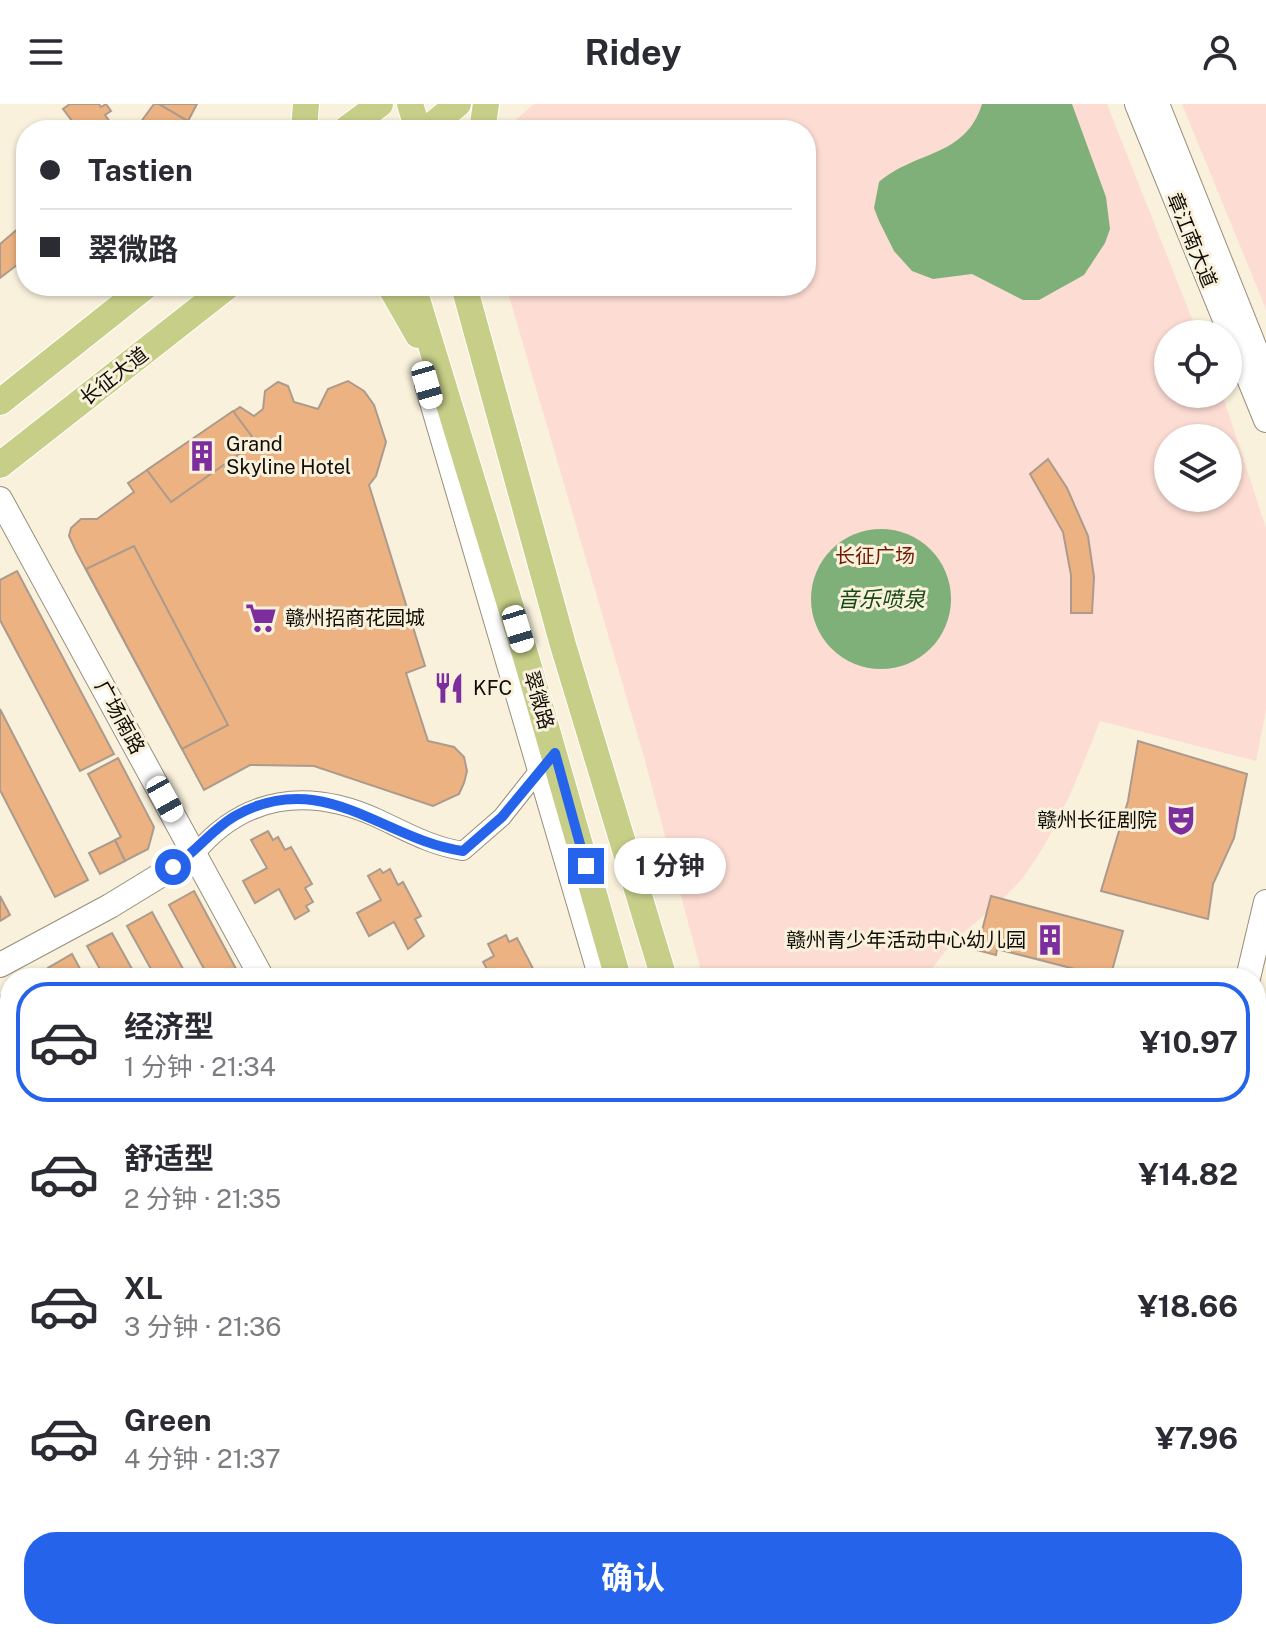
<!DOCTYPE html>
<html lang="zh">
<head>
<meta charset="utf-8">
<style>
  body { margin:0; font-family:"Public Sans","Noto Sans SC",sans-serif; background:#f7f7f7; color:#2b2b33; height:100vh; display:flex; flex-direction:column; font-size:30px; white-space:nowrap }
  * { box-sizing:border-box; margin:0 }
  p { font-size:26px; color:#7c7c81 }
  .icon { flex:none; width:44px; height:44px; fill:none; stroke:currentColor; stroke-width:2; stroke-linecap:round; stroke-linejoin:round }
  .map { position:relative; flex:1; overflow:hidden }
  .details { position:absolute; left:0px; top:864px; width:1266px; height:672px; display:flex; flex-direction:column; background:#fff; border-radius:32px 32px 0 0; box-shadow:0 2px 6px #0004 }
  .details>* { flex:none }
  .banner { position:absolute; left:16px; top:16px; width:800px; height:176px; border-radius:32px; box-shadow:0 2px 6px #0004; display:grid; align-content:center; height:176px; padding:0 24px; background:#fff }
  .tools { position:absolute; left:1154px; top:216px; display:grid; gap:16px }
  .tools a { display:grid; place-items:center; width:88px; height:88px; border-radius:50%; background:#fff; box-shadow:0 2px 6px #0004; font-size:40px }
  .end { position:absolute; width:36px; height:36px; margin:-18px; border:10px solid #2563eb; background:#fff; box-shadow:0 0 0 4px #fff }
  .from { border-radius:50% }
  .bubble { position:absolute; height:56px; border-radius:28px; background:#fff; box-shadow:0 2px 6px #0004; font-size:26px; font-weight:700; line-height:56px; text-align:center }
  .car { position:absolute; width:24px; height:48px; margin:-24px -12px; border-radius:10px; box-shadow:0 0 6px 2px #0007; background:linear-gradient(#fff 24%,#345 0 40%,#fff 0 76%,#345 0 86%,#fff 0) }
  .banner b { display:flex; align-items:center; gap:28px; height:76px; font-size:30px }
  .banner b+b { border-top:2px solid #e1e1e2 }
  .banner i { width:20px; height:20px; background:#2b2b33 }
  ul { padding:14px 0 0; list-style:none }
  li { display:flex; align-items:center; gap:24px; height:120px; margin:0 16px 12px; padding:0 8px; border:4px solid transparent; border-radius:32px }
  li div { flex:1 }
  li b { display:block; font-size:30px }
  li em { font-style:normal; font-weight:700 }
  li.current { border-color:#2563eb }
  li>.icon { width:72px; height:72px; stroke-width:1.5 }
  .primary-button { display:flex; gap:16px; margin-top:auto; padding:16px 24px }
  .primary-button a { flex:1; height:92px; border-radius:32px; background:#2563eb; color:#fff; font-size:32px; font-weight:700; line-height:92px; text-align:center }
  header { display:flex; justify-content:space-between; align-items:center; height:104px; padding:0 24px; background:#fff; font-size:36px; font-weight:700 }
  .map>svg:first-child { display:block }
  .green { fill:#fcdcd3; fill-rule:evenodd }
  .water { fill:#7fb07a }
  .building { fill:#ecb281; stroke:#ac9b8d; stroke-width:2 }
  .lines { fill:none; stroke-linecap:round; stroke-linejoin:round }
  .street-casing { stroke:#968f7c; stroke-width:20 }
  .secondary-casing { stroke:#968f7c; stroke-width:26 }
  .primary-casing { stroke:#fff; stroke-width:28 }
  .street { stroke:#fff; stroke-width:18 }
  .secondary { stroke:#fff; stroke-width:24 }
  .primary { stroke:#c6ce88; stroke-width:26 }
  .route { stroke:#2563eb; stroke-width:10 }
  .labels { text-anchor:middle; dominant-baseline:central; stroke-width:6; stroke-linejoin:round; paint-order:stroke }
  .street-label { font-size:20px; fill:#110e07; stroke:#f9f1dc }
  .poi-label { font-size:20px; fill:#110e07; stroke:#f9f1dc; text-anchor:start }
  .park-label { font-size:20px; fill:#711b05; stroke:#f9f1dc }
  .water-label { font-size:22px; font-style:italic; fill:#154813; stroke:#f9f1dc }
</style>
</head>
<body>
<header><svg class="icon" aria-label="menu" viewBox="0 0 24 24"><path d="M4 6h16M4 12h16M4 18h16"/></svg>Ridey<svg class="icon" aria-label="person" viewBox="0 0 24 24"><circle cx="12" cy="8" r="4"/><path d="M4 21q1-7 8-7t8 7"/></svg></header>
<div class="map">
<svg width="1266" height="1536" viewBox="0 0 1266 1536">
  <rect width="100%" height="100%" fill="#f9f1dc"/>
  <g class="green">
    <path d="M534 0H1107L1198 230H1168V290H1222L1266 424V606L1256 657 1100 617C1081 666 1056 730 1024 772 994 809 950 831 927 874H703L644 653 506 182H806V26H504ZM1168 334H1228V394H1168Z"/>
    <path d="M1182 0H1266V205Z"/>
    <path d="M1266 958V1536H1141L1143 1526H1256V1004Z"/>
  </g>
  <g class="water">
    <path d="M982 0H1072L1106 93 1110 125 1105 139 1084 171 1039 196H1023L972 170 933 175 912 167 894 147 879 117 874 104 879 78C916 46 965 54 982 0Z"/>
    <circle cx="881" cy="495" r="70"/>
  </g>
  <g class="building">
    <path d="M70 0H99L101 3 106 0 111 7 105 11 116 26H79L63 5Z"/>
    <path d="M154 0H159L188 17 181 26H135Z"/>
    <path d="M159 0H197L188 17Z"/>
    <path d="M26 118V154L0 174V140Z"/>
    <path d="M348 277 364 287 374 301 386 338 376 372 369 381 425 562 406 569 428 637 454 643 464 653 467 667 464 679 459 690 433 702 314 662 250 661 204 686 76 447 69 432 71 424 81 415H97L134 388 128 379 240 303 254 312 263 305 265 287 278 278 288 282 294 298 318 305 328 285Z"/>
    <path d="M233 307 256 338 171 398 147 366Z"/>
    <path d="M1048 355 1067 384 1088 432 1094 473 1092 509H1071V471L1063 428 1030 370Z"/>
    <path d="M134 442 228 621 182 645 86 465Z"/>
    <path d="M17 467 114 650 80 667 0 516V476Z"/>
    <path d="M0 605 88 776 55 793 0 686Z"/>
    <path d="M1138 637 1247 670 1234 734 1213 780 1208 815 1101 787 1128 697Z"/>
    <path d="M118 654 154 723 148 745 125 757 115 736 121 733 88 670Z"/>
    <path d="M268 727 273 736 278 733 285 746 291 743 312 780 305 784 313 798 306 802 309 807 295 815 279 785 255 799 243 777 267 764 251 736Z"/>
    <path d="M115 736 125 757 100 770 89 749Z"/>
    <path d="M380 765 383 769 390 765 398 781 403 778 421 812 415 815 424 832 408 845 394 818 369 832 357 809 381 796 368 772Z"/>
    <path d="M194 787 241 874H209L169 801Z"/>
    <path d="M0 792 10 811 0 817Z"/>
    <path d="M991 792 1123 827 1110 874 997 845 996 851 977 846Z"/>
    <path d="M152 808 188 874H156L127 822Z"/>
    <path d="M112 829 137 874H105L87 842Z"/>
    <path d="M506 831 509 838 517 834 538 874H492L483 858 494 852 488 840Z"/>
    <path d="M72 850 85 874H53L48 864Z"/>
    <path d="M10 886V930L0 912V892Z"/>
    <path d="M0 956 10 974V1023L6 1026 0 1015Z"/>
    <path d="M0 1051 10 1069V1128L0 1109Z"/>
    <path d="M0 1142 10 1160V1177L0 1182Z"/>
    <path d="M10 1190V1219L0 1201V1196Z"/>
    <path d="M0 1233 10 1252 8 1307 0 1292Z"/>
    <path d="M240 1526H283L285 1536H242Z"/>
    <path d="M717 1526H796L794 1536H725Z"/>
    <path d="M951 1526H979L978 1532 996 1536H949Z"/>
    <path d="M1028 1526H1053L1051 1536H1026Z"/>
  </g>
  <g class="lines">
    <defs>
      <g id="street">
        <path d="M195 750C244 691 309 683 377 714 407 728 431 742 463 747L502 713 544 660"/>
        <path d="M520 1526 535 1536"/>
      </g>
      <g id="secondary">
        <path d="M1137 0 1266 316"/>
        <path d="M1157 0 1266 272"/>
        <path d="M427 281 601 874"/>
        <path d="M0 395 262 874"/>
        <path d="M0 861 110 802 195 750"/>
        <path d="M1248 874 1266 798"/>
        <path d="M0 1327 10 1321"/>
        <path d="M564 1536 567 1526"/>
        <path d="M643 1536 647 1526"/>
        <path d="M1115 1536 1117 1526"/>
      </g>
      <g id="primary">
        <path d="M410 0 418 26"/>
        <path d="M304 26 306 0"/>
        <path d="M345 26 380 0"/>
        <path d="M426 26 458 0"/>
        <path d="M482 26 486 0"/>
        <path d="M390 182 418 231"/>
        <path d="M413 182 526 553 618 874"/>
        <path d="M464 182 563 541 664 874"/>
        <path d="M0 298 146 182"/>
        <path d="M0 361 228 182"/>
        <path d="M0 1401 10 1420"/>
        <path d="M0 1462 10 1480"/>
        <path d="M35 1526 40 1536"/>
        <path d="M68 1526 75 1536"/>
        <path d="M579 1536 582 1526"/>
        <path d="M626 1536 630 1526"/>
      </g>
    </defs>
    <use href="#street" class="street-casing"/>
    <use href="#secondary" class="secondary-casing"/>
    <use href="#primary" class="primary-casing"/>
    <use href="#street" class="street"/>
    <use href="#secondary" class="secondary"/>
    <use href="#primary" class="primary"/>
  </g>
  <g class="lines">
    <path class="route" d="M173 763C196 748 211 726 235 712 323 662 383 736 463 747L502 713 555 649 586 762"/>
  </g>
  <defs>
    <symbol id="building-bare" viewBox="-9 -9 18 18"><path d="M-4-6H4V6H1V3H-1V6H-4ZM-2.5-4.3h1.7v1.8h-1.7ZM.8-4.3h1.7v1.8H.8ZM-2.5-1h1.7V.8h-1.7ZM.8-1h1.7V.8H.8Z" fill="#7c2d9e" stroke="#f9f1dc" stroke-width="2.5" paint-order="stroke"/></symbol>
    <symbol id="supermarket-bare" viewBox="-9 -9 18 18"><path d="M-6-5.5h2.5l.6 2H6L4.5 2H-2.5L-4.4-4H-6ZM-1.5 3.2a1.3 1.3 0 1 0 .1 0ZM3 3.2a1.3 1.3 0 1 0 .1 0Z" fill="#7c2d9e" stroke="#f9f1dc" stroke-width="2.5" paint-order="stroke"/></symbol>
    <symbol id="restaurant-bare" viewBox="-9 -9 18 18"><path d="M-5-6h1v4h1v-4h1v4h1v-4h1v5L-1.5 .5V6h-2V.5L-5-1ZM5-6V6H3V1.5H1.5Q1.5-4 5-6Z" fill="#7c2d9e" stroke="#f9f1dc" stroke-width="2.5" paint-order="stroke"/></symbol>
    <symbol id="theatre-bare" viewBox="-9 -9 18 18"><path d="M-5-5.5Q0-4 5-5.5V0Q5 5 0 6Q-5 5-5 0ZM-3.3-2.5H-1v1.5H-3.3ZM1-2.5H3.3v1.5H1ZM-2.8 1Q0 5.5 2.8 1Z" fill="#7c2d9e" stroke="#f9f1dc" stroke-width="2.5" paint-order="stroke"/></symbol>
  </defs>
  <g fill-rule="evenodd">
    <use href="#building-bare" x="180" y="330" width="44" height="44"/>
    <use href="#supermarket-bare" x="239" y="492" width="44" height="44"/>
    <use href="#restaurant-bare" x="427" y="562" width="44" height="44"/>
    <use href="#theatre-bare" x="1159" y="694" width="44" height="44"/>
    <use href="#building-bare" x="1028" y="814" width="44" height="44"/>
  </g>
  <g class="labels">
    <g class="street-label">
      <text transform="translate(1192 136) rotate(68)">章江南大道</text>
      <text transform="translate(114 272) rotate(-38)">长征大道</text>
      <text transform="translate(539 596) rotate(74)">翠微路</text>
      <text transform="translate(120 613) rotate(61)">广场南路</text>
    </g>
    <g class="poi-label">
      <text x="226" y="340">Grand<tspan x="226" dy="23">Skyline Hotel</tspan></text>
      <text x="285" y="514">赣州招商花园城</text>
      <text x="473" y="584">KFC</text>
      <text x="1157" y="716" text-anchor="end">赣州长征剧院</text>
      <text x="1026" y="836" text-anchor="end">赣州青少年活动中心幼儿园</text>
    </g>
    <g class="park-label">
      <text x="875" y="452">长征广场</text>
    </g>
    <g class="water-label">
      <text x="881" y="495">音乐喷泉</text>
    </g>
  </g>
</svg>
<div class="tools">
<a><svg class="icon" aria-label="locate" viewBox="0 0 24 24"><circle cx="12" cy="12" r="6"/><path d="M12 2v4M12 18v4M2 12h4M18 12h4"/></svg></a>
<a><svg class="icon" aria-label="layers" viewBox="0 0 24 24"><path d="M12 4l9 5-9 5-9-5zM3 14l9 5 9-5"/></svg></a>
</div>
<i class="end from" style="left:173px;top:763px"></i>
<i class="end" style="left:586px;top:762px"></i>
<div class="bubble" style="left:614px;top:734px;width:112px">1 分钟</div>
<i class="car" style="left:427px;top:281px;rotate:164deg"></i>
<i class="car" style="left:518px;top:525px;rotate:163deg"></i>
<i class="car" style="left:165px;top:695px;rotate:151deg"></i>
<div class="banner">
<b><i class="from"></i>Tastien</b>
<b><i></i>翠微路</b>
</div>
<section class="details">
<ul>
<li class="current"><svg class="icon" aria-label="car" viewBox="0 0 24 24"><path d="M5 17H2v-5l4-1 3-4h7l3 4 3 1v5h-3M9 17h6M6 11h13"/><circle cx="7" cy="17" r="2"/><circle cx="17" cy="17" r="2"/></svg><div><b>经济型</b><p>1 分钟 · 21:34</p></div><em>¥10.97</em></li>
<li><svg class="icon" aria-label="car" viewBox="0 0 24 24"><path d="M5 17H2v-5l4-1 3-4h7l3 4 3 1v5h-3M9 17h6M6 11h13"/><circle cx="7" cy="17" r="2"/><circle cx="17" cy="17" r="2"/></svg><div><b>舒适型</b><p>2 分钟 · 21:35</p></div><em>¥14.82</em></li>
<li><svg class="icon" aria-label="car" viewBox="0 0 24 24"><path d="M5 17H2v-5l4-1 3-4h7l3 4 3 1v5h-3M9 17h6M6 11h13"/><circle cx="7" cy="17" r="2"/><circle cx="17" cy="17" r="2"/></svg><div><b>XL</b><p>3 分钟 · 21:36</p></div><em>¥18.66</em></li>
<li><svg class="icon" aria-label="car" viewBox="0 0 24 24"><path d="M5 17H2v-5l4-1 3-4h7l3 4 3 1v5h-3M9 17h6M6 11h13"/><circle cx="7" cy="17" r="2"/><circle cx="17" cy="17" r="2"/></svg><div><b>Green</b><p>4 分钟 · 21:37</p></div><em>¥7.96</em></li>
</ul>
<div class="primary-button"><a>确认</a></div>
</section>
</div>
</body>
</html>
